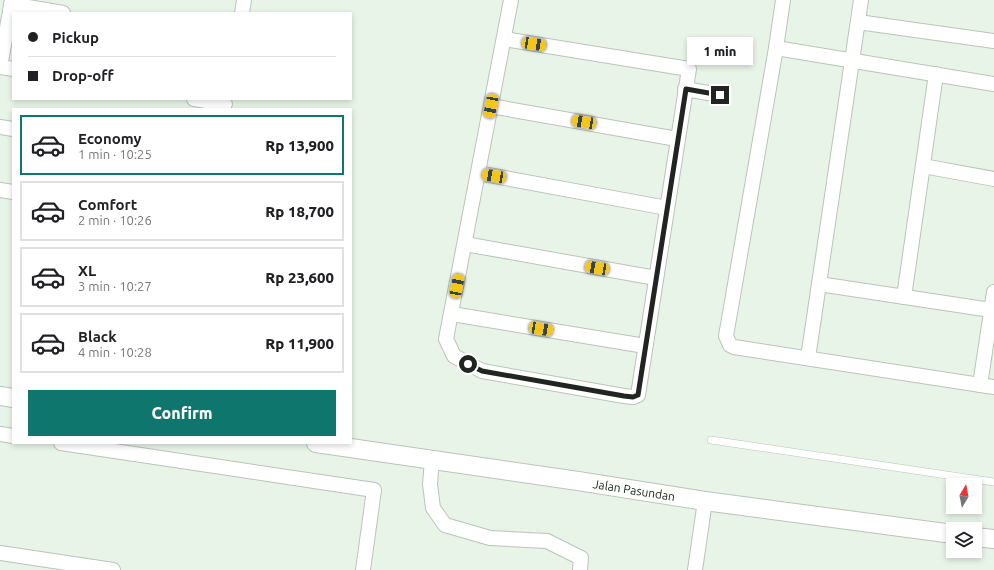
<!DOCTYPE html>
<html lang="en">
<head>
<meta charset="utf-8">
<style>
  body { margin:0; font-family:Ubuntu,sans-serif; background:#f2f2f2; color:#202124; height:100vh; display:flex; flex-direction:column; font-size:15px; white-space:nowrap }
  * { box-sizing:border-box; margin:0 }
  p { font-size:13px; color:#757577 }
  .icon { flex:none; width:22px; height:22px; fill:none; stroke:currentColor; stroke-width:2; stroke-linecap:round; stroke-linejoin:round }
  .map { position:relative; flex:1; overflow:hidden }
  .details { position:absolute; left:12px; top:108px; width:340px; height:336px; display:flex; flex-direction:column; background:#fff; border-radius:0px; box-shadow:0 2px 6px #0003 }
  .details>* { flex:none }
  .top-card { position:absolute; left:12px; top:12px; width:340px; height:88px; border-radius:0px; box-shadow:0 2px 6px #0003; display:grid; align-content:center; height:88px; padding:0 16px; background:#fff }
  .needle { width:26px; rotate:10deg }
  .tools { position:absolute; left:946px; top:478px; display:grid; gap:8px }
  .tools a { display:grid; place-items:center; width:36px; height:36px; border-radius:0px; background:#fff; box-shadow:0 2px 6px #0003; font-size:20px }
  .end { position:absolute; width:18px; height:18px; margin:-9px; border:5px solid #212521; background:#fff; box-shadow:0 0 0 2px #fff }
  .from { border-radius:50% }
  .bubble { position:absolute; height:28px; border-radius:0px; background:#fff; box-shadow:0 2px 6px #0003; font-size:13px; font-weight:800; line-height:28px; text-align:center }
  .car { position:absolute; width:12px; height:24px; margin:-12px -6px; border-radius:5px; box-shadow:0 0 3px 1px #0007; background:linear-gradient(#f5c518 24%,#345 0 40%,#f5c518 0 76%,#345 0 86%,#f5c518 0) }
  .top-card b { display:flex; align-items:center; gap:14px; height:38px; font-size:15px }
  .top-card b+b { border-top:1px solid #e0e0e0 }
  .top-card i { width:10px; height:10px; background:#202124 }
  ul { padding:7px 0 0; list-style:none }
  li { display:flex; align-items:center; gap:12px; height:60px; margin:0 8px 6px; padding:0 8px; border:2px solid #e0e0e0; border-radius:0px }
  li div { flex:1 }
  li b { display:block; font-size:15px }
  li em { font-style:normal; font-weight:800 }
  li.active { border-color:#0f766e }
  li>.icon { width:36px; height:36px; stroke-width:1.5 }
  .button { display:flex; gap:8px; margin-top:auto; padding:8px 16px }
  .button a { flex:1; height:46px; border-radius:0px; background:#0f766e; color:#fff; font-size:16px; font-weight:800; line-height:46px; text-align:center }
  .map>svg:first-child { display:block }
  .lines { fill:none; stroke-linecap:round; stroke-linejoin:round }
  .service-casing { stroke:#bac4b9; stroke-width:8 }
  .minor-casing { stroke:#bac4b9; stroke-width:16 }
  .tertiary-casing { stroke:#bac4b9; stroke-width:20 }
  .service { stroke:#fff; stroke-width:7 }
  .minor { stroke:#fff; stroke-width:14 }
  .tertiary { stroke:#fff; stroke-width:18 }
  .route { stroke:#212521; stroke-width:5 }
  .labels { text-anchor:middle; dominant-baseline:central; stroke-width:4; stroke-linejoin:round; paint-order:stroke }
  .street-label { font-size:12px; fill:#212521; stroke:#fafffa }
</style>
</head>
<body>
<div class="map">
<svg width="994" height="570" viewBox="0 0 994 570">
  <rect width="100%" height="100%" fill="#e9f4e8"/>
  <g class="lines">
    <defs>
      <path id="service" d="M711 440 994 482"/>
      <g id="minor">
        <path d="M783 0 776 48 726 336 730 345 734 347 994 387"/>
        <path d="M11 4 63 13"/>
        <path d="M242 13 244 0"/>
        <path d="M858 22 994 41"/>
        <path d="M504 39 689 69 638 395 633 397 624 396 482 371 454 356 446 339 511 0"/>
        <path d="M776 48 994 84"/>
        <path d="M0 67 12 0"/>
        <path d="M0 67 13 69"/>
        <path d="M685 89 720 95"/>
        <path d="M194 99 225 104"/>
        <path d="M491 106 677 139"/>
        <path d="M0 127 13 129"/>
        <path d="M923 166 994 179"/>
        <path d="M478 173 667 208"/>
        <path d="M0 190 13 192"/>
        <path d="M465 244 656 278"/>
        <path d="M819 284 991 310"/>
        <path d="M904 297 936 74"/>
        <path d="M452 314 645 346"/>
        <path d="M808 358 861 0"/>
        <path d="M980 385 994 292"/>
        <path d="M0 434 13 436"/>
        <path d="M61 443 374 490 363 570"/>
        <path d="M432 460 430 484 433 508 445 525 490 538 547 541 581 558 580 570"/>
        <path d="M0 553 113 570"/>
        <path d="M695 570 705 501"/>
      </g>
      <g id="tertiary">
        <path d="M0 396 13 398"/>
        <path d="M316 443 578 481 705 501 953 534"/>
        <path d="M975 537 994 539"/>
      </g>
    </defs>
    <use href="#service" class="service-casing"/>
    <use href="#minor" class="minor-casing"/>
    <use href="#tertiary" class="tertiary-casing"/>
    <use href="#service" class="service"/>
    <use href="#minor" class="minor"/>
    <use href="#tertiary" class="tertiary"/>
  </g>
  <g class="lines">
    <path class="route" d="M468 364 482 371 624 396 633 397 638 395 686 89 720 95"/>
  </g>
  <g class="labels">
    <g class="street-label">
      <text transform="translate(634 490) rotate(9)">Jalan Pasundan</text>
    </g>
  </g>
</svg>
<div class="tools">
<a><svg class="needle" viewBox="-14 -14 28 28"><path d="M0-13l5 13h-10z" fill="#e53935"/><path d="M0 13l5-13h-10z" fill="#757577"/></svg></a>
<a><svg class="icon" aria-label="layers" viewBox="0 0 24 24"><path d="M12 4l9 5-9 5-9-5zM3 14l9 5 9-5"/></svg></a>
</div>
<i class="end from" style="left:468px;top:364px"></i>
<i class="end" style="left:720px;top:95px"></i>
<div class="bubble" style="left:687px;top:37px;width:66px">1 min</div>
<i class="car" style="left:534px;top:44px;rotate:99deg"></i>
<i class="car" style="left:491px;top:106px;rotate:191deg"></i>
<i class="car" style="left:584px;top:122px;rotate:280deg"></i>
<i class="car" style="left:494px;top:176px;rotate:280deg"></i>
<i class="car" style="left:597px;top:268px;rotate:280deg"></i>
<i class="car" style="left:457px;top:286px;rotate:11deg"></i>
<i class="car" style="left:541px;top:329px;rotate:100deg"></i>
<div class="top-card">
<b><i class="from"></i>Pickup</b>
<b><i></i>Drop-off</b>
</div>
<section class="details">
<ul>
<li class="active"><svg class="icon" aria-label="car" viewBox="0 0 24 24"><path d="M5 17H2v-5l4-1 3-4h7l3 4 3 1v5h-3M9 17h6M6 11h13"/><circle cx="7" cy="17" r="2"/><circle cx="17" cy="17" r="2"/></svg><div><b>Economy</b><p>1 min · 10:25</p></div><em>Rp 13,900</em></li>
<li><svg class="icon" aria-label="car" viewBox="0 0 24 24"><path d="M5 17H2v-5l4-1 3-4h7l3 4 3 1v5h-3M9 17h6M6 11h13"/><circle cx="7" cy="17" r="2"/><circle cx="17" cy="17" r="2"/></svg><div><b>Comfort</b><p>2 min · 10:26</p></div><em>Rp 18,700</em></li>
<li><svg class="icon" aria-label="car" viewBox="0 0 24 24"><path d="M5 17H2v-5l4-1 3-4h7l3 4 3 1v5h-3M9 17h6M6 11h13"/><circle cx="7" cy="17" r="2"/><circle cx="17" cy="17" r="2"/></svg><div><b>XL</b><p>3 min · 10:27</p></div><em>Rp 23,600</em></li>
<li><svg class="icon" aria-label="car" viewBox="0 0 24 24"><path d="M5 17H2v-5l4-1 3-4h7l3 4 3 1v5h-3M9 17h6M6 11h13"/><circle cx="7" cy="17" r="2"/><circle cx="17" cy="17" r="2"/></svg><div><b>Black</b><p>4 min · 10:28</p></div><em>Rp 11,900</em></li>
</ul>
<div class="button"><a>Confirm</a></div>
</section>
</div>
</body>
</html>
